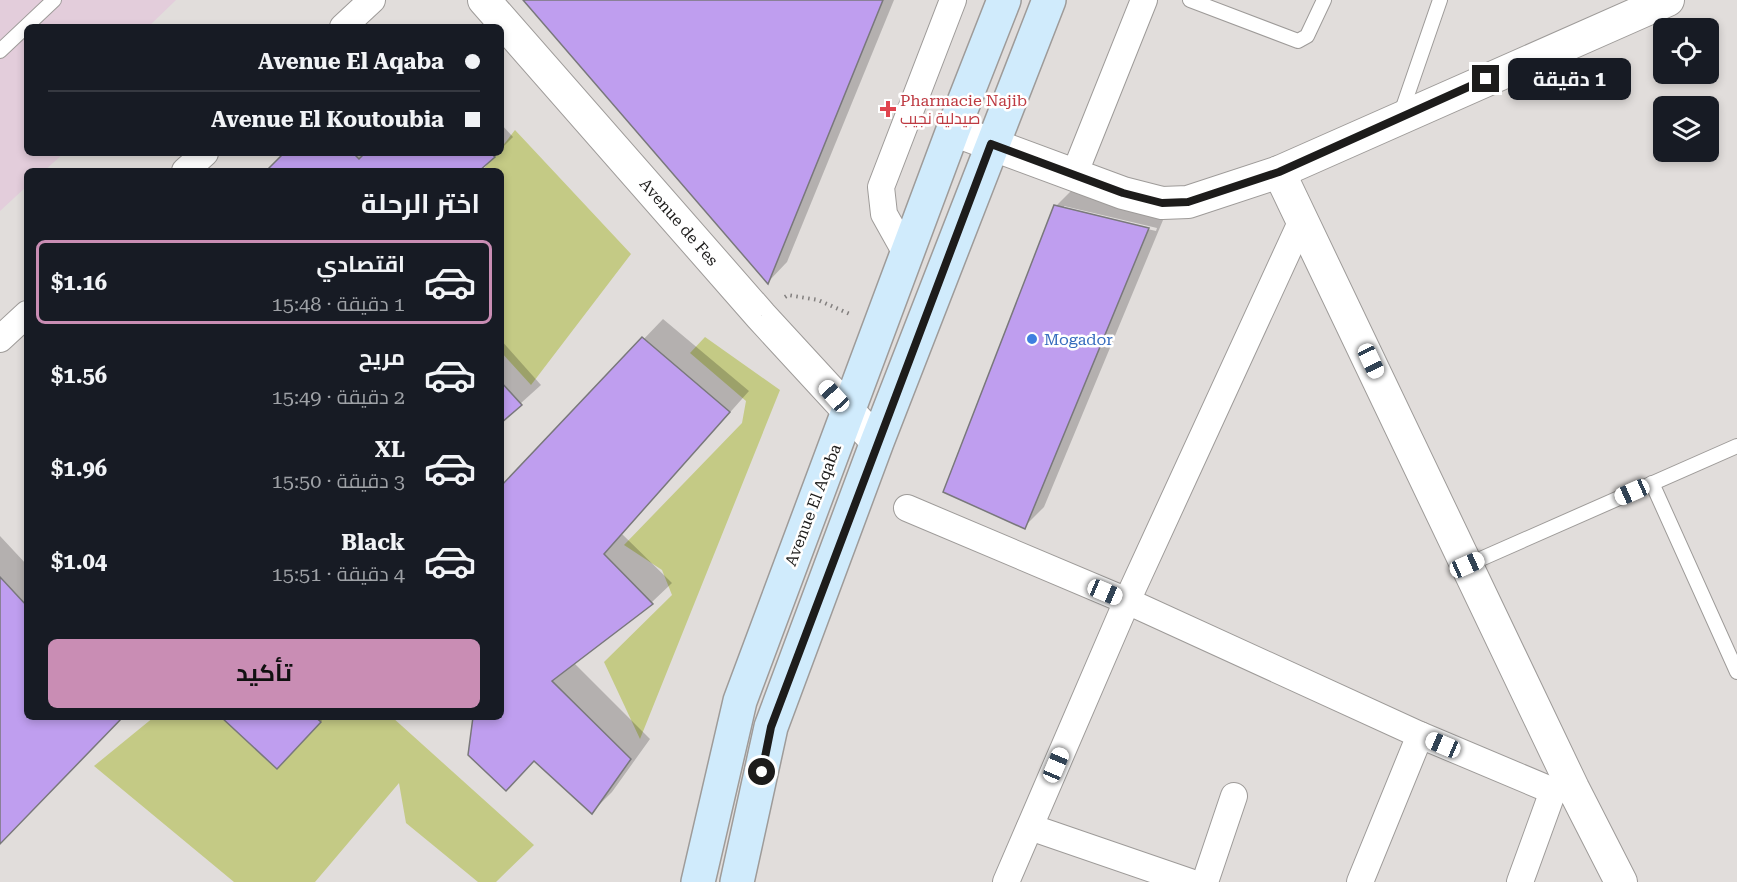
<!DOCTYPE html>
<html lang="ar">
<head>
<meta charset="utf-8">
<style>
  body { margin:0; font-family:"Roboto Serif",Cairo,serif; background:#242831; color:#f1f3f6; direction:rtl; height:100vh; display:flex; flex-direction:column; font-size:22px; white-space:nowrap }
  * { box-sizing:border-box; margin:0 }
  p { font-size:20px; color:#9ea1a6 }
  .icon { flex:none; width:33px; height:33px; fill:none; stroke:currentColor; stroke-width:2; stroke-linecap:round; stroke-linejoin:round }
  .map { position:relative; flex:1; overflow:hidden; direction:ltr }
  .details { position:absolute; left:24px; top:168px; width:480px; height:552px; display:flex; flex-direction:column; background:#171b24; border-radius:9px; box-shadow:0 3px 9px #0003; direction:rtl }
  .details>* { flex:none }
  .top-card { position:absolute; left:24px; top:24px; width:480px; height:132px; border-radius:9px; box-shadow:0 3px 9px #0003; direction:rtl; display:grid; align-content:center; height:132px; padding:0 24px; background:#171b24 }
  .tools { position:absolute; left:1653px; top:18px; display:grid; gap:12px }
  .tools a { display:grid; place-items:center; width:66px; height:66px; border-radius:9px; background:#171b24; box-shadow:0 3px 9px #0003; font-size:30px }
  .end { position:absolute; width:27px; height:27px; margin:-14px; border:8px solid #1d1c1b; background:#fff; box-shadow:0 0 0 3px #fff }
  .from { border-radius:50% }
  .bubble { position:absolute; height:42px; border-radius:9px; background:#171b24; box-shadow:0 3px 9px #0003; font-size:20px; font-weight:700; line-height:42px; text-align:center; direction:rtl }
  .car { position:absolute; width:18px; height:36px; margin:-18px -9px; border-radius:8px; box-shadow:0 0 4px 2px #0007; background:linear-gradient(#fff 24%,#345 0 40%,#fff 0 76%,#345 0 86%,#fff 0) }
  .top-card b { display:flex; align-items:center; gap:21px; height:57px; font-size:22px }
  .top-card b+b { border-top:2px solid #363941 }
  .top-card i { width:15px; height:15px; background:#f1f3f6 }
  ul { padding:0; list-style:none }
  li { display:flex; align-items:center; gap:18px; height:84px; margin:0 12px 9px; padding:0 12px; border:3px solid transparent; border-radius:9px }
  li div { flex:1 }
  li b { display:block; font-size:22px }
  li em { font-style:normal; font-weight:700 }
  li.active { border-color:#c98db4 }
  li>.icon { width:54px; height:54px; stroke-width:1.5 }
  h2 { padding:0 24px; font-size:27px; line-height:72px }
  .action { display:flex; gap:12px; margin-top:auto; padding:12px 24px }
  .action a { flex:1; height:69px; border-radius:9px; background:#c98db4; color:#111; font-size:24px; font-weight:700; line-height:69px; text-align:center }
  .map>svg:first-child { display:block }
  .medical { fill:#e3cddb }
  .green { fill:#c4ca85 }
  .shadow { fill:#0003; fill-rule:evenodd }
  .building { fill:#bf9eef; stroke:#79787b; stroke-width:1.5 }
  .lines { fill:none; stroke-linecap:round; stroke-linejoin:round }
  .service-casing { stroke:#9e9b99; stroke-width:16 }
  .minor-casing { stroke:#9e9b99; stroke-width:28 }
  .tertiary-casing { stroke:#9e9b99; stroke-width:34 }
  .secondary-casing { stroke:#9e9b99; stroke-width:36 }
  .path { stroke:#827f7e; stroke-width:4; stroke-dasharray:1.5 4.5; stroke-linecap:butt }
  .service { stroke:#fff; stroke-width:14 }
  .minor { stroke:#fff; stroke-width:26 }
  .tertiary { stroke:#fff; stroke-width:32 }
  .secondary { stroke:#d0ebfc; stroke-width:33 }
  .route { stroke:#1d1c1b; stroke-width:8 }
  .health-dot { fill:#e0444e; stroke:#fff; stroke-width:2 }
  .shop-dot { fill:#3f7fe0; stroke:#fff; stroke-width:2 }
  .labels { text-anchor:middle; dominant-baseline:central; stroke-width:5; stroke-linejoin:round; paint-order:stroke }
  .health-label { font-size:16px; fill:#be3a42; stroke:#fff; text-anchor:start }
  .street-label { font-size:16px; fill:#1d1c1b; stroke:#fff }
  .shop-label { font-size:16px; fill:#366cbe; stroke:#fff; text-anchor:start }
</style>
</head>
<body>
<div class="map">
<svg width="1737" height="882" viewBox="0 0 1737 882">
  <rect width="100%" height="100%" fill="#e1dddb"/>
  <path class="medical" d="M0 0H176L148 27H27V153H64L44 171H27V186L0 211Z"/>
  <g class="green">
    <path d="M515 130 631 254 531 385 501 352V171H482L497 153H501V148Z"/>
    <path d="M705 337 780 390 640 739 604 662 672 595 662 570 624 545 742 423 746 401 690 353Z"/>
    <path d="M154 717H392L534 845 496 882H478L406 823 399 783 315 882H234L94 766Z"/>
  </g>
  <g class="shadow">
    <path d="M525 0H894L787 262 768 282Z"/>
    <path d="M501 124 513 137 501 149Z"/>
    <path d="M286 153H497L476 171H268Z"/>
    <path d="M1076 186 1168 208 1044 507 1024 527 1056 206ZM1064 206 1157 228 1156 231 1064 209Z"/>
    <path d="M663 319 749 391 622 534 672 583 652 602 573 662 650 739 612 792 592 812 534 760 474 717H501V488Z"/>
    <path d="M501 340 541 385 501 421Z"/>
    <path d="M0 536 27 565V717H122L0 843Z"/>
    <path d="M223 717H325L293 752Z"/>
  </g>
  <g class="building">
    <path d="M523 0H883L768 284Z"/>
    <path d="M284 153H353L359 159 365 153H490L495 157 479 171H266Z"/>
    <path d="M1054 205 1149 228 1025 529 943 492Z"/>
    <path d="M642 337 730 412 604 554 653 604 552 681 631 759 592 814 534 761 506 791 468 755 473 717H501V486Z"/>
    <path d="M501 382 522 405 501 423Z"/>
    <path d="M0 577 27 606V717H123L0 844Z"/>
    <path d="M221 717H315L321 722 277 769Z"/>
  </g>
  <g class="lines">
    <defs>
      <g id="service">
        <path d="M1190 0 1298 41 1307 36 1324 0"/>
        <path d="M0 51 54 0"/>
        <path d="M1400 116 1440 0"/>
        <path d="M1652 483 1737 672"/>
        <path d="M1467 565 1737 446"/>
      </g>
      <g id="minor">
        <path d="M343 27 372 0"/>
        <path d="M185 171 205 153"/>
        <path d="M1074 175 1144 0"/>
        <path d="M907 255 884 214 881 187 953 0"/>
        <path d="M0 339 27 314"/>
        <path d="M907 508 1127 601 1420 735 1553 791 1573 788"/>
        <path d="M1030 827 1190 882"/>
        <path d="M1006 882 1127 601 1303 218"/>
        <path d="M1205 882 1234 796"/>
        <path d="M1360 882 1420 735"/>
        <path d="M1520 882 1553 791"/>
      </g>
      <g id="tertiary">
        <path d="M484 0 761 316 877 442"/>
        <path d="M953 130 1123 193 1162 203 1188 202 1279 172 1668 0"/>
        <path d="M1279 172 1573 788 1621 882"/>
      </g>
      <g id="secondary">
        <path d="M698 882 740 701 953 130 1004 0"/>
        <path d="M737 882 771 727 877 442 1049 0"/>
      </g>
    </defs>
    <use href="#service" class="service-casing"/>
    <use href="#minor" class="minor-casing"/>
    <use href="#tertiary" class="tertiary-casing"/>
    <use href="#secondary" class="secondary-casing"/>
    <path class="path" d="M785 297 788 295 818 300 852 315"/>
    <use href="#service" class="service"/>
    <use href="#minor" class="minor"/>
    <use href="#tertiary" class="tertiary"/>
    <use href="#secondary" class="secondary"/>
  </g>
  <g class="lines">
    <path class="route" d="M762 772 771 727 991 144 1123 193 1162 203 1188 202 1279 172 1486 79"/>
  </g>
  <path class="health-dot" d="M885 100h6v6h6v6h-6v6h-6v-6h-6v-6h6z"/>
  <circle class="shop-dot" cx="1032" cy="339" r="6"/>
  <g class="labels">
    <g class="health-label">
      <text x="900" y="100">Pharmacie Najib<tspan x="900" dy="18">صيدلية نجيب</tspan></text>
    </g>
    <g class="street-label">
      <text transform="translate(679 222) rotate(49)">Avenue de Fes</text>
      <text transform="translate(813 505) rotate(-69)">Avenue El Aqaba</text>
    </g>
    <g class="shop-label">
      <text x="1044" y="339">Mogador</text>
    </g>
  </g>
</svg>
<div class="tools">
<a><svg class="icon" aria-label="locate" viewBox="0 0 24 24"><circle cx="12" cy="12" r="6"/><path d="M12 2v4M12 18v4M2 12h4M18 12h4"/></svg></a>
<a><svg class="icon" aria-label="layers" viewBox="0 0 24 24"><path d="M12 4l9 5-9 5-9-5zM3 14l9 5 9-5"/></svg></a>
</div>
<i class="end from" style="left:762px;top:772px"></i>
<i class="end" style="left:1486px;top:79px"></i>
<div class="bubble" style="left:1508px;top:58px;width:123px">1 دقيقة</div>
<i class="car" style="left:1371px;top:361px;rotate:155deg"></i>
<i class="car" style="left:834px;top:396px;rotate:318deg"></i>
<i class="car" style="left:1632px;top:492px;rotate:246deg"></i>
<i class="car" style="left:1467px;top:565px;rotate:66deg"></i>
<i class="car" style="left:1105px;top:592px;rotate:113deg"></i>
<i class="car" style="left:1443px;top:745px;rotate:293deg"></i>
<i class="car" style="left:1056px;top:765px;rotate:23deg"></i>
<div class="top-card">
<b><i class="from"></i>Avenue El Aqaba</b>
<b><i></i>Avenue El Koutoubia</b>
</div>
<section class="details">
<h2>اختر الرحلة</h2>
<ul>
<li class="active"><svg class="icon" aria-label="car" viewBox="0 0 24 24"><path d="M5 17H2v-5l4-1 3-4h7l3 4 3 1v5h-3M9 17h6M6 11h13"/><circle cx="7" cy="17" r="2"/><circle cx="17" cy="17" r="2"/></svg><div><b>اقتصادي</b><p>1 دقيقة · 15:48</p></div><em>$1.16</em></li>
<li><svg class="icon" aria-label="car" viewBox="0 0 24 24"><path d="M5 17H2v-5l4-1 3-4h7l3 4 3 1v5h-3M9 17h6M6 11h13"/><circle cx="7" cy="17" r="2"/><circle cx="17" cy="17" r="2"/></svg><div><b>مريح</b><p>2 دقيقة · 15:49</p></div><em>$1.56</em></li>
<li><svg class="icon" aria-label="car" viewBox="0 0 24 24"><path d="M5 17H2v-5l4-1 3-4h7l3 4 3 1v5h-3M9 17h6M6 11h13"/><circle cx="7" cy="17" r="2"/><circle cx="17" cy="17" r="2"/></svg><div><b>XL</b><p>3 دقيقة · 15:50</p></div><em>$1.96</em></li>
<li><svg class="icon" aria-label="car" viewBox="0 0 24 24"><path d="M5 17H2v-5l4-1 3-4h7l3 4 3 1v5h-3M9 17h6M6 11h13"/><circle cx="7" cy="17" r="2"/><circle cx="17" cy="17" r="2"/></svg><div><b>Black</b><p>4 دقيقة · 15:51</p></div><em>$1.04</em></li>
</ul>
<div class="action"><a>تأكيد</a></div>
</section>
</div>
</body>
</html>
